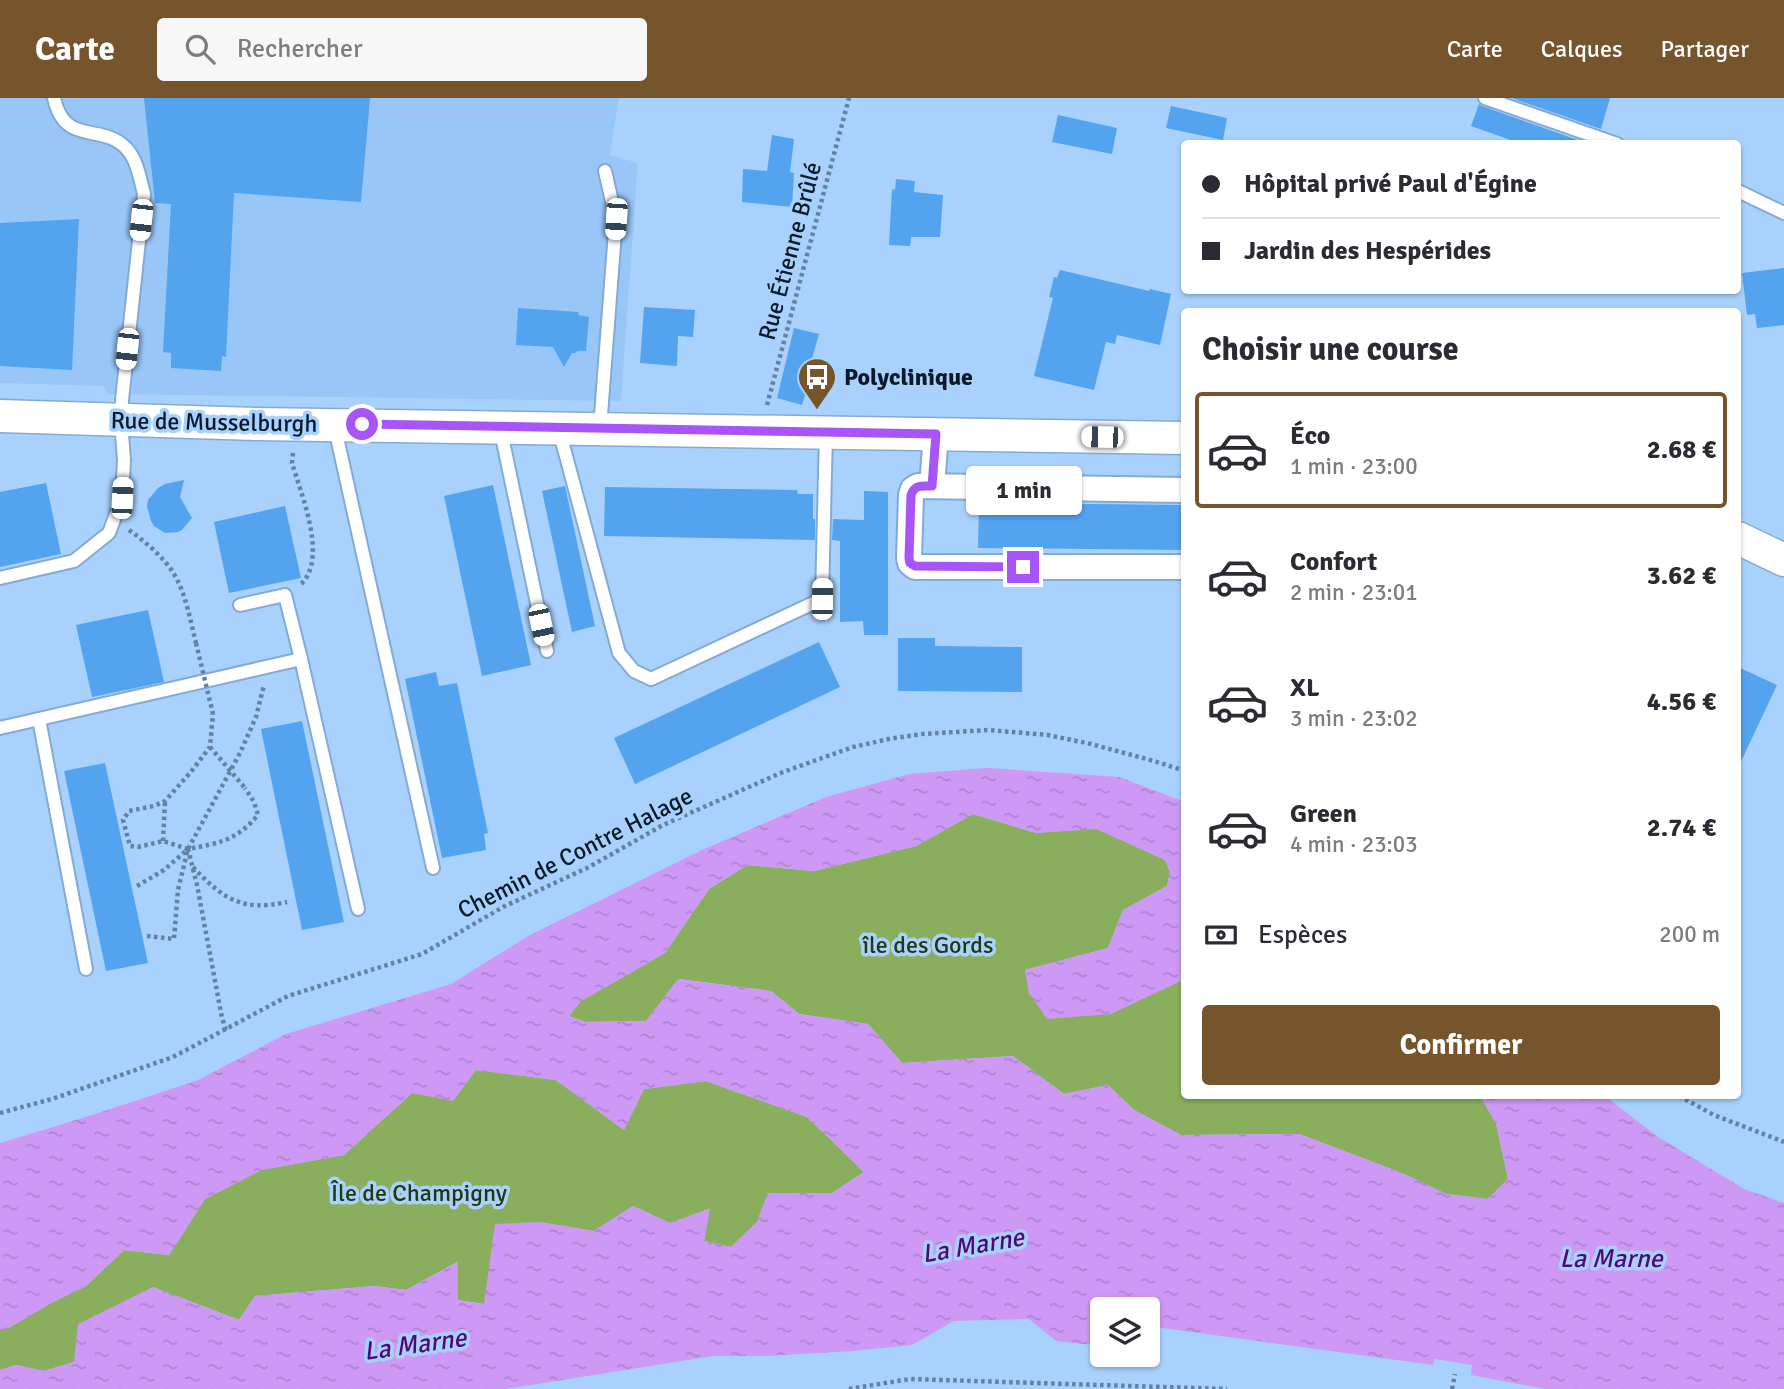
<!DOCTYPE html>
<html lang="fr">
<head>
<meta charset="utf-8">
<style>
  body { margin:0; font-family:Signika,sans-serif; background:#f7f7f7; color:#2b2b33; height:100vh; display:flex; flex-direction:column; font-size:26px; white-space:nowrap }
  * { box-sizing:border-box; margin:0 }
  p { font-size:23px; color:#7c7c81 }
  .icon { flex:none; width:38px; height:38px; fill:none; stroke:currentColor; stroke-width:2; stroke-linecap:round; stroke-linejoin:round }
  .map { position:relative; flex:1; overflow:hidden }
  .panel { position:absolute; left:1181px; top:210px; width:560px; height:791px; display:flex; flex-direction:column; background:#fff; border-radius:7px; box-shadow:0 2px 5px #0004 }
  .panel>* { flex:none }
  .top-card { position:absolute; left:1181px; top:42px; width:560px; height:154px; border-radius:7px; box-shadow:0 2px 5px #0004; display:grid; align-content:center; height:154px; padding:0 21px; background:#fff }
  .buttons { position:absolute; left:1090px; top:1199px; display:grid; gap:14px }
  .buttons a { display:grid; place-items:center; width:70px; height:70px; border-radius:7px; background:#fff; box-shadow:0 2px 5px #0004; font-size:35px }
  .end { position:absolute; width:32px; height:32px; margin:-16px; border:9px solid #a855f7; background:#fff; box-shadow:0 0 0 4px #fff }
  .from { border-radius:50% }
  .bubble { position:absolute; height:49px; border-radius:7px; background:#fff; box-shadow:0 2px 5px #0004; font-size:23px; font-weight:800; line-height:49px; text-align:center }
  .car { position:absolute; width:21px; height:42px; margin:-21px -10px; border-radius:9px; box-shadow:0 0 5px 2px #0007; background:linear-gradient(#fff 24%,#345 0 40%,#fff 0 76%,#345 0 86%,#fff 0) }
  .top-card b { display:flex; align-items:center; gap:24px; height:66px; font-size:26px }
  .top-card b+b { border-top:2px solid #e1e1e2 }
  .top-card i { width:18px; height:18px; background:#2b2b33 }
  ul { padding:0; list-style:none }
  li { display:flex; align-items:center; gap:21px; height:116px; margin:0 14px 10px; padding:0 7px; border:4px solid transparent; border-radius:7px }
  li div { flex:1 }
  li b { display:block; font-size:26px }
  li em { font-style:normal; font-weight:800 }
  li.active { border-color:#77552c }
  li>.icon { width:63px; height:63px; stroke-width:1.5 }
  h2 { padding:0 21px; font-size:32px; line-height:84px }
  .pay { display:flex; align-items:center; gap:18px; height:77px; padding:0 21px; font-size:26px }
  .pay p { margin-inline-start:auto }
  .action { display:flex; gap:14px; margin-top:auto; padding:14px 21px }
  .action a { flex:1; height:80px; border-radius:7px; background:#77552c; color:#fff; font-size:28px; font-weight:800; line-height:80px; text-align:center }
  header { display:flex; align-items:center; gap:42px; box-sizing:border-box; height:98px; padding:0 35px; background:#77552c; color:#fff }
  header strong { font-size:33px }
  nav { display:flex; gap:38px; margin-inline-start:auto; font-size:24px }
  .search { width:490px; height:63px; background:#f7f7f7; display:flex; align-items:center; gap:18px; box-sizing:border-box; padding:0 24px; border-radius:7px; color:#7c7c81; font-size:26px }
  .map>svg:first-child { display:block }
  .built { fill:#98c7f7 }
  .green { fill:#89af5e }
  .water { fill:url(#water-ripples) }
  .building { fill:#53a3ef }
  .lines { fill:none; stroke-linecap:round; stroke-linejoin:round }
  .service-casing { stroke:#82aad4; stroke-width:16 }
  .minor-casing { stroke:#82aad4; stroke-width:28 }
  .tertiary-casing { stroke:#82aad4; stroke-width:35 }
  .path { stroke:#6382a1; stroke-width:4.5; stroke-dasharray:3.5 3.5; stroke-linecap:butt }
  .service { stroke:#fff; stroke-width:12 }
  .minor { stroke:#fff; stroke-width:24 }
  .tertiary { stroke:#fff; stroke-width:32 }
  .path-bridge { stroke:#6382a1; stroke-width:4.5; stroke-dasharray:3.5 3.5; stroke-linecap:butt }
  .route { stroke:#a855f7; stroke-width:9 }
  .labels { text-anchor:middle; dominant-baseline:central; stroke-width:7; stroke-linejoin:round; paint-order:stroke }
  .street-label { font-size:24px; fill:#091928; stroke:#a8d2fd }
  .poi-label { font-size:24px; font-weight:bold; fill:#091928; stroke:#a8d2fd; text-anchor:start }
  .park-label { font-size:24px; fill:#25370e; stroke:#a8d2fd }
  .water-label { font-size:26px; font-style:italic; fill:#520677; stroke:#a8d2fd }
</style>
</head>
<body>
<header>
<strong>Carte</strong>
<div class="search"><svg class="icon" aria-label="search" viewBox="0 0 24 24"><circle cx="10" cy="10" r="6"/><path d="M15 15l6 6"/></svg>Rechercher</div>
<nav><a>Carte</a><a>Calques</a><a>Partager</a></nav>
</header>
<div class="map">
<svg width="1784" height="1291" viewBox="0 0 1784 1291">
  <defs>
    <pattern id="water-ripples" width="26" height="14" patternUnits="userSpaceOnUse" patternTransform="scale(1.75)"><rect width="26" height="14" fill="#cd99f4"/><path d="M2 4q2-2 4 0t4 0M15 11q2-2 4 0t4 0" fill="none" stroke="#af83d1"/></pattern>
  </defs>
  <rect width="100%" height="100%" fill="#a8d2fd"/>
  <path class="built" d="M0 0H619L610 57 638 65 621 303 108 296 103 288 0 285Z"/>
  <g class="green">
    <path d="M973 716 1036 735 1096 730 1165 762 1170 774 1167 788 1123 812 1108 850 1025 872 1185 883V998H1480L1496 1025 1508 1081 1488 1101 1446 1096 1402 1075 1299 1036 1181 1037 1134 1012 1108 987 1064 996 1013 958 902 965 868 926 799 916 771 893 679 881 646 923 585 924 569 918 581 903 665 855 709 791 747 767 814 773 916 748Z"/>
    <path d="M476 972 556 982 624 1032 644 991 706 983 807 1019 864 1074 832 1095H768L757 1124 731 1149 704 1143 709 1111 670 1125 633 1108 594 1133 539 1124 484 1206 458 1202 457 1164 406 1192 374 1188 255 1198 239 1222 153 1189 74 1264 44 1273 16 1267 0 1272V1231H7L51 1205 86 1188 124 1152 169 1157 205 1101 261 1072 344 1057 412 995 453 1002Z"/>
  </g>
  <path class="water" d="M987 670 1119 679 1185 704V883H1181L1111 916 1047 921 1029 895 1025 872 1108 850 1123 812 1167 788 1170 774 1165 762 1096 731 1036 735 973 716 916 748 814 773 747 767 709 791 665 855 581 903 569 918 585 924 646 923 678 881 771 893 799 916 868 926 902 965 1013 958 1064 996 1108 987 1134 1012 1181 1037 1299 1036 1402 1075 1446 1096 1488 1101 1508 1081 1496 1025 1480 998H1605L1658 1039 1744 1091 1784 1105V1291H1545L1471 1277 1472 1267 1435 1261 1433 1267 1148 1228V1211H1102V1247L1101 1248 1056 1243 1029 1221 954 1223 912 1247 852 1253 767 1258H713L507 1291H0V1272L16 1267 44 1273 74 1264 78 1226 153 1189 239 1222 255 1198 374 1188 406 1192 458 1164V1202L484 1206 495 1126 539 1124 594 1133 633 1108 670 1125 710 1111 704 1143 731 1149 757 1124 768 1095H832L864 1074 807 1019 706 983 644 991 624 1032 556 982 476 972 453 1003 412 995 344 1057 262 1072 205 1101 169 1157 124 1152 86 1188 51 1205 7 1231H0V1045L89 1018 196 983 286 936 451 886 528 838 702 752 826 699 909 676Z"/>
  <g class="building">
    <path d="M144 0H370L361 104 234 95 226 259 222 258 221 273 171 270V255L163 254 171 106 155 105Z"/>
    <path d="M1512 0H1610L1601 31Z"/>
    <path d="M1479 6 1482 8 1589 46H1522L1471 28Z"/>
    <path d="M1171 8 1227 20 1223 42 1166 30Z"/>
    <path d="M1058 17 1117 30 1112 56 1052 44Z"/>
    <path d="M772 37 794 41 790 74 794 75 792 109 742 104 743 71 767 73Z"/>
    <path d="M896 81 915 83 914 94 943 97 940 139H911L910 148 889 147 892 91 895 92Z"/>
    <path d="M79 121 72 272 0 268V125Z"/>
    <path d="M1784 170V227L1757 230 1755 216 1747 217 1742 175Z"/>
    <path d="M1060 172 1149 193 1150 191 1171 196 1160 247 1117 237 1115 246 1106 244 1094 292 1034 278 1053 200 1049 199 1054 179 1057 180Z"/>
    <path d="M644 209 695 212 693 239 678 238 677 268 640 265Z"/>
    <path d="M518 210 579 214 578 217 589 219 586 253H577L576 255H572L564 269 553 249 516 247Z"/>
    <path d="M794 230 819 236 807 278 810 280 802 307 777 300Z"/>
    <path d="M184 382 180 399 192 420 182 432 178 434 165 435 154 428 151 423 147 408 148 402 158 390 165 386Z"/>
    <path d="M46 385 61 456 0 469V394Z"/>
    <path d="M493 387 531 567 482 578 444 398Z"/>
    <path d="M565 388 595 528 572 534 542 393Z"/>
    <path d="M605 389 797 392 798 396H813V421H815V442L604 438Z"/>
    <path d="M864 393 888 394V537H864L863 523 840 524V443L832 442 833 421 864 422Z"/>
    <path d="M979 405 1185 407V452L978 450Z"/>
    <path d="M285 408 301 480 229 495 214 424Z"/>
    <path d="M148 512 164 584 92 599 76 527Z"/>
    <path d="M898 540H935V548L1022 549V594L898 593Z"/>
    <path d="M819 544 840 589 635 686 614 640Z"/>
    <path d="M1738 569 1777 587 1738 670Z"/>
    <path d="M436 574 439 588 457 585 488 735 484 736 486 752 442 760 405 581Z"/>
    <path d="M302 623 344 824 302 832 261 631Z"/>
    <path d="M105 665 148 865 106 873 64 673Z"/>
  </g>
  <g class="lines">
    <defs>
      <g id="service">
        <path d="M1485 0 1617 46"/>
        <path d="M1738 93 1784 115"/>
        <path d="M334 326 433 770"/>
        <path d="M500 329 547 553"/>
        <path d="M600 330 616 121 605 73"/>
        <path d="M559 332 619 555 634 573 651 581 822 501 826 334"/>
        <path d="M0 480 74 463 109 435 122 400 124 362 121 323 122 302 144 96C140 81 137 61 126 50 100 24 65 49 54 0"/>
        <path d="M301 561 358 811"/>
        <path d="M39 621 86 871"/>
        <path d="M0 630 301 561 285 497 240 507"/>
      </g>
      <g id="minor">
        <path d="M932 388 936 336"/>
        <path d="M1185 392 918 388 913 391 911 397 909 460 910 465 915 469H1185"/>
      </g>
      <g id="tertiary">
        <path d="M0 318 256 326 1185 340"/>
        <path d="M1738 440 1784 462"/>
      </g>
    </defs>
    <use href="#service" class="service-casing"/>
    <use href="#minor" class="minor-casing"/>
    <use href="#tertiary" class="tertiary-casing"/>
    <g class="path">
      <path d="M767 307 849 0"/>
      <path d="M293 355 292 365C301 396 329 462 300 487"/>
      <path d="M129 432C143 442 156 453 167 466 185 488 189 518 196 545"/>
      <path d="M163 743 165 704"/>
      <path d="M188 751 163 743 138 749 130 748 123 722 129 713 154 708 165 703 190 675 210 649 213 616"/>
      <path d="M193 769C223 801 242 814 287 804"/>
      <path d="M137 788 164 772 187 752"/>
      <path d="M147 838 174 841 178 792 188 751 240 655 256 619 264 587"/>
      <path d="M226 932 222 920 197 787 188 751C219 745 236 743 258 717L254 704 245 690"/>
      <path d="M1679 998 1714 1017 1784 1044"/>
      <path d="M0 1015 52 1001 173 959 288 898 422 856 503 809 589 769 663 727 783 674 853 649 889 641 922 636 988 632 1048 637 1091 646 1154 663 1185 673"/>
      <path d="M849 1291 910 1281 1227 1291"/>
      <path d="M1452 1291 1455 1276"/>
    </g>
    <use href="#service" class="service"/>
    <use href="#minor" class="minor"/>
    <use href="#tertiary" class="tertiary"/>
    <g class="path-bridge">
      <path d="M196 545 213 616"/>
      <path d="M210 649 245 690"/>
    </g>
  </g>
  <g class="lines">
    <path class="route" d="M362 326 936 336 932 388C922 388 915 386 911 397L909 460 910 465 915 468 1023 469"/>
  </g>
  <defs>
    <symbol id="bus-pin" viewBox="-11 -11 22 30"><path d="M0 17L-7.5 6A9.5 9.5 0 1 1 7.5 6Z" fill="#77552c" stroke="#a8d2fd"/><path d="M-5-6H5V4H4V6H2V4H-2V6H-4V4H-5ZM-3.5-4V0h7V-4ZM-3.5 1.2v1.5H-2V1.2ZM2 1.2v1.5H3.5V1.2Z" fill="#fff"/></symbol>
  </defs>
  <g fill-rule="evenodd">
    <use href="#bus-pin" x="795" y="257" width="44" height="60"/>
  </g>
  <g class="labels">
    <g class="street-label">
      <text transform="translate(790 153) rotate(-75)">Rue Étienne Brûlé</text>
      <text transform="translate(214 324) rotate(1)">Rue de Musselburgh</text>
      <text transform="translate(575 755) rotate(-27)">Chemin de Contre Halage</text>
    </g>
    <g class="poi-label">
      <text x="844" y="279">Polyclinique</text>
    </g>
    <g class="park-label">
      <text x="928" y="847">île des Gords</text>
      <text x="419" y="1095">Île de Champigny</text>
    </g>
    <g class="water-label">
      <text transform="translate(973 1148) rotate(-10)">La Marne</text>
      <text x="1611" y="1161">La Marne</text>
      <text transform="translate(415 1247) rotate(-8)">La Marne</text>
    </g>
  </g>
</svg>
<div class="buttons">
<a><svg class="icon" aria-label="layers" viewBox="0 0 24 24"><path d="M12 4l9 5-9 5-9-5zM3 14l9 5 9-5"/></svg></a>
</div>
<i class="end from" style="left:362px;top:326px"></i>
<i class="end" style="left:1023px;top:469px"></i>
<div class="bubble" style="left:966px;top:368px;width:116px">1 min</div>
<i class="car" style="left:616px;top:121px;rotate:184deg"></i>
<i class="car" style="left:141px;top:122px;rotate:186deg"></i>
<i class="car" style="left:127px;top:251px;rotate:186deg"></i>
<i class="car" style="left:1102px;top:339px;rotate:271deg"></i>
<i class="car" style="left:122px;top:400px;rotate:3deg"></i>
<i class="car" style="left:822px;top:501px;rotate:1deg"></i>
<i class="car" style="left:541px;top:527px;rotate:168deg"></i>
<div class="top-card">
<b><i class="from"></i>Hôpital privé Paul d'Égine</b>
<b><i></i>Jardin des Hespérides</b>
</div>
<section class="panel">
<h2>Choisir une course</h2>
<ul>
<li class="active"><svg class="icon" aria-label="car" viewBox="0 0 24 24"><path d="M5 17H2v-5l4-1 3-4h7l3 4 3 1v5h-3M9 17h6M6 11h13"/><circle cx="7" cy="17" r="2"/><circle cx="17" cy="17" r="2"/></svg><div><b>Éco</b><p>1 min · 23:00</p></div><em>2.68 €</em></li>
<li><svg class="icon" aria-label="car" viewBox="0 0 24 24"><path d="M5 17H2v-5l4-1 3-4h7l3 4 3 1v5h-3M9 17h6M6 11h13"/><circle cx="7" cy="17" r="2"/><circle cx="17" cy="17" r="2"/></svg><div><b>Confort</b><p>2 min · 23:01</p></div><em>3.62 €</em></li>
<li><svg class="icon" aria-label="car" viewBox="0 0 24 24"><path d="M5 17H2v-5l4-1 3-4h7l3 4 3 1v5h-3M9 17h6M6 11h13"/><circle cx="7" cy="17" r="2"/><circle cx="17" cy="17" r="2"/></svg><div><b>XL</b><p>3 min · 23:02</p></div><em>4.56 €</em></li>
<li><svg class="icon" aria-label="car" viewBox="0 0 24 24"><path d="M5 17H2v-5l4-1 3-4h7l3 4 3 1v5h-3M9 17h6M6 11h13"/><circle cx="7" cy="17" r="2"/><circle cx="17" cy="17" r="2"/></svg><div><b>Green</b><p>4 min · 23:03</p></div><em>2.74 €</em></li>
</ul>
<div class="pay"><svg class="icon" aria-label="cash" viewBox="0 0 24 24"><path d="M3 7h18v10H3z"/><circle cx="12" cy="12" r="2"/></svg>Espèces<p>200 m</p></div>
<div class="action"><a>Confirmer</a></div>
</section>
</div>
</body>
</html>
